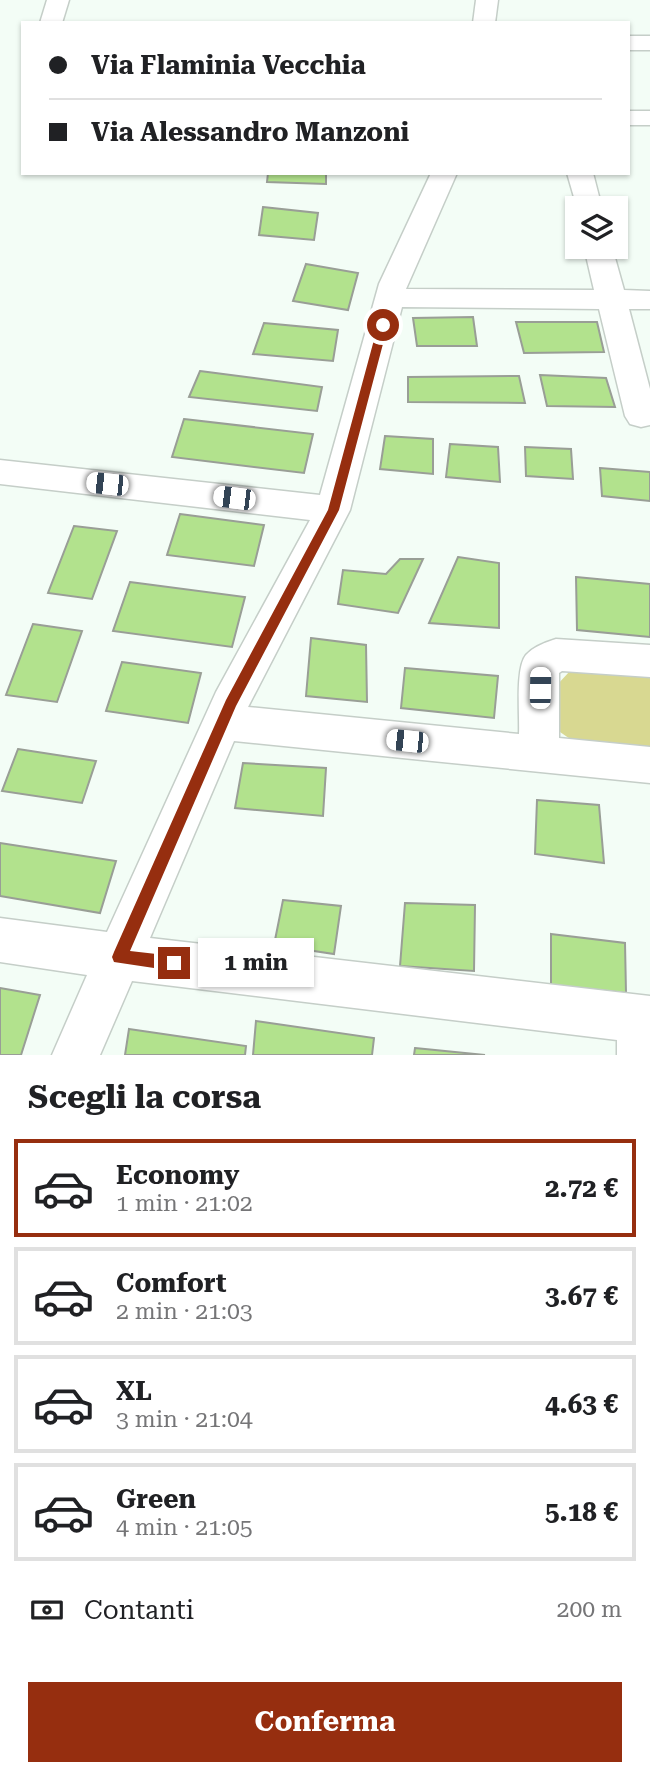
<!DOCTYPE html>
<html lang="it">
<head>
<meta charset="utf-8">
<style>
  body { margin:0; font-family:"Roboto Serif",serif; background:#f6f6f6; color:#202124; height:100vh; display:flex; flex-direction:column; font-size:26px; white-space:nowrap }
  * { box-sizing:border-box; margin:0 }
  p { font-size:23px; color:#757577 }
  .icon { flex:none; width:38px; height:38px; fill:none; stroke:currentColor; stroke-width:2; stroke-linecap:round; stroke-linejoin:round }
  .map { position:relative; height:1055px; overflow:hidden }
  .drawer { display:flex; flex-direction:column; background:#fff; flex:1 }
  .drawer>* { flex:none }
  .top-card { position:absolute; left:21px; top:21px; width:609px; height:154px; border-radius:0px; box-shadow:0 2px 5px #0004; display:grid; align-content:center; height:154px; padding:0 28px; background:#fff }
  .fabs { position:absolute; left:565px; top:196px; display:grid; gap:14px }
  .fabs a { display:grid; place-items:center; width:63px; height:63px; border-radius:0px; background:#fff; box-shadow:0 2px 5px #0004; font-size:35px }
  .end { position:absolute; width:32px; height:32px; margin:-16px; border:9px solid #962e0f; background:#fff; box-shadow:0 0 0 4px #fff }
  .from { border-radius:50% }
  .bubble { position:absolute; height:49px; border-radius:0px; background:#fff; box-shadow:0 2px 5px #0004; font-size:23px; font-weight:700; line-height:49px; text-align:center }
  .car { position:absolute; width:21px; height:42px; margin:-21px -10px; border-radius:9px; box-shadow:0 0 5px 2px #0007; background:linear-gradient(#fff 24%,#345 0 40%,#fff 0 76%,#345 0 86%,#fff 0) }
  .top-card b { display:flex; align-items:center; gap:24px; height:66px; font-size:26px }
  .top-card b+b { border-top:2px solid #e0e0e0 }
  .top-card i { width:18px; height:18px; background:#202124 }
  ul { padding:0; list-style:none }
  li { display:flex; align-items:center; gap:21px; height:98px; margin:0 14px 10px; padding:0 14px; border:4px solid #e0e0e0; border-radius:0px }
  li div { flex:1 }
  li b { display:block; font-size:26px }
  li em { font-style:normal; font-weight:700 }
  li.on { border-color:#962e0f }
  li>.icon { width:63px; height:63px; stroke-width:1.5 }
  h2 { padding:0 28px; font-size:32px; line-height:84px }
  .pay { display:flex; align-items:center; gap:18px; height:77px; padding:0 28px; font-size:26px }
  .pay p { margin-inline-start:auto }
  .primary-button { display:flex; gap:14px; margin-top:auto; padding:14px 28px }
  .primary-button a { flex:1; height:80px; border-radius:0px; background:#962e0f; color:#fff; font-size:28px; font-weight:700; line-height:80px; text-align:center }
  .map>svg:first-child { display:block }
  .green { fill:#d8d891 }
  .building { fill:#b2e28d; stroke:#999e96; stroke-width:2 }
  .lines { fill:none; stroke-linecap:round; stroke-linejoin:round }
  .minor-casing { stroke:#c5cec8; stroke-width:3 }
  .minor { fill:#fff; fill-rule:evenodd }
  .route { fill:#962e0f }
</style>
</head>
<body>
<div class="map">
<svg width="650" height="1055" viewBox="0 0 650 1055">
  <rect width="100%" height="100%" fill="#f3fdf6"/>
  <path class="green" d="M570 671 650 677V750L576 743 560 732 557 685Z"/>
  <g class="building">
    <path d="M268 173H326V184L267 182Z"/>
    <path d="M263 207 318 213 314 240 259 235Z"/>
    <path d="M306 264 358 273 348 310 293 301Z"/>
    <path d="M473 317 477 346H417L413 318Z"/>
    <path d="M516 322H597L604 352 524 353Z"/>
    <path d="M264 323 338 330 333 361 253 354Z"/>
    <path d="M200 371 322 387 317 411 189 397Z"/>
    <path d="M540 375 606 378 615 407 547 406Z"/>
    <path d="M519 376 525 403 408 402V377Z"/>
    <path d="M184 419 313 434 304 473 172 457Z"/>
    <path d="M385 436 433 439V474L380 469Z"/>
    <path d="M450 444 498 447 500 482 446 477Z"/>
    <path d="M525 447 571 449 573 479 526 476Z"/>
    <path d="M600 468 650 472V501L602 496Z"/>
    <path d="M180 514 264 525 254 566 167 555Z"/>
    <path d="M74 526 117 531 92 599 48 593Z"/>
    <path d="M458 557 499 563V628L429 623Z"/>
    <path d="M400 559H423L398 613 338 604 343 570 386 574Z"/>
    <path d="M576 577 650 584V637L577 630Z"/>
    <path d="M130 582 245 597 232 647 113 631Z"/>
    <path d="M33 624 82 631 57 702 6 695Z"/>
    <path d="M311 638 366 645 367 702 306 696Z"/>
    <path d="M122 662 201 673 188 723 106 711Z"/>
    <path d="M405 668 498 676 494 718 401 708Z"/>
    <path d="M18 749 96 761 82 803 2 791Z"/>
    <path d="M243 763 326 768 323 816 235 808Z"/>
    <path d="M537 800 599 805 604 863 535 854Z"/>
    <path d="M0 843 116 861 100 913 0 896Z"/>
    <path d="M283 900 341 906 334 954 274 945Z"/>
    <path d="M405 903 475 905 474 971 400 966Z"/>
    <path d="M551 934 625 943 626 993 551 985Z"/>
    <path d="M0 988 40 995 21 1055H0Z"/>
    <path d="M256 1021 374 1038 372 1055H253Z"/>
    <path d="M129 1029 246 1046 245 1055H125Z"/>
    <path d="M415 1048 485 1055H414Z"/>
  </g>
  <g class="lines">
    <defs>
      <g id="minor">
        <path d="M47 0H69L62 23H40Z"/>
        <path d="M476 0H498L495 23H473Z"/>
        <rect x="628" y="36" width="22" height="14"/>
        <rect x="628" y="111" width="22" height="14"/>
        <path d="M431 173H457L406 289 594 290 584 247H612L624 290 650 291V309H629L650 389V425L641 427 630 424 625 416 599 309 402 307 350 510 248 707 519 734C520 716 515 668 526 655 533 647 546 642 556 639L650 645V677L562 671 559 673V738L650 747V783L234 741 150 938 650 996V1055H617V1040L132 981 100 1055H52L87 975 0 962V918L107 932 216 692 310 520 0 484V460L320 495 379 284Z"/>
        <path d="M567 173H593L602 208H578V211Z"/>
      </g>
    </defs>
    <use href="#minor" class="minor-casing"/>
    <use href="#minor" class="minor"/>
  </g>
  <path class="route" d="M383 321 388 325 339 510 236 706 130 951 174 956 180 958 182 963 180 969 174 971 114 962 112 957 114 952 226 700 328 510 378 325Z"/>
</svg>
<div class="fabs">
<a><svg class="icon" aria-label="layers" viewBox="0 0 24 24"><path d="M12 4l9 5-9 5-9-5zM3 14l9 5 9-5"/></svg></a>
</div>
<i class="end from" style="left:383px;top:325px"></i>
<i class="end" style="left:174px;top:963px"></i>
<div class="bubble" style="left:198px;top:938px;width:116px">1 min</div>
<i class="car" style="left:107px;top:484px;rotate:276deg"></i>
<i class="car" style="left:234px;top:498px;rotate:277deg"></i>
<i class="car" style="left:540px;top:688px;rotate:1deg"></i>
<i class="car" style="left:407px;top:741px;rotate:276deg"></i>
<div class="top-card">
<b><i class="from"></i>Via Flaminia Vecchia</b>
<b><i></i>Via Alessandro Manzoni</b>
</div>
</div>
<section class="drawer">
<h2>Scegli la corsa</h2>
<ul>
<li class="on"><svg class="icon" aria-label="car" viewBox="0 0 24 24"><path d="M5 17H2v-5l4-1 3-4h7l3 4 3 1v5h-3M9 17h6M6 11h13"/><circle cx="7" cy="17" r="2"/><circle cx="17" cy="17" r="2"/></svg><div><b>Economy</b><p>1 min · 21:02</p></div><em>2.72 €</em></li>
<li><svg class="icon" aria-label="car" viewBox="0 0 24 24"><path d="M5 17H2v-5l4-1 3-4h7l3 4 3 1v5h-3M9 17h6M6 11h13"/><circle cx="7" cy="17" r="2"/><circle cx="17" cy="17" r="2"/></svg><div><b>Comfort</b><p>2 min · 21:03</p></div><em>3.67 €</em></li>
<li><svg class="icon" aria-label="car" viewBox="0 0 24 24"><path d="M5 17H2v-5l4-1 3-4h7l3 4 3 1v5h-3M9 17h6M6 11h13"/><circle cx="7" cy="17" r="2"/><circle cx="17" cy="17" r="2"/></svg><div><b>XL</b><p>3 min · 21:04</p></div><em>4.63 €</em></li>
<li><svg class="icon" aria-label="car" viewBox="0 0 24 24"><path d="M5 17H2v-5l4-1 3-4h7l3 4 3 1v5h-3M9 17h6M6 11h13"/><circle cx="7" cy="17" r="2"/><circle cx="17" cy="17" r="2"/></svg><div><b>Green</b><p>4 min · 21:05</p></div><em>5.18 €</em></li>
</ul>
<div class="pay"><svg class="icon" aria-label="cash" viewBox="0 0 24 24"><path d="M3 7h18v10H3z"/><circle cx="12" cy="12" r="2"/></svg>Contanti<p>200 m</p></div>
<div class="primary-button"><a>Conferma</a></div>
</section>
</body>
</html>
